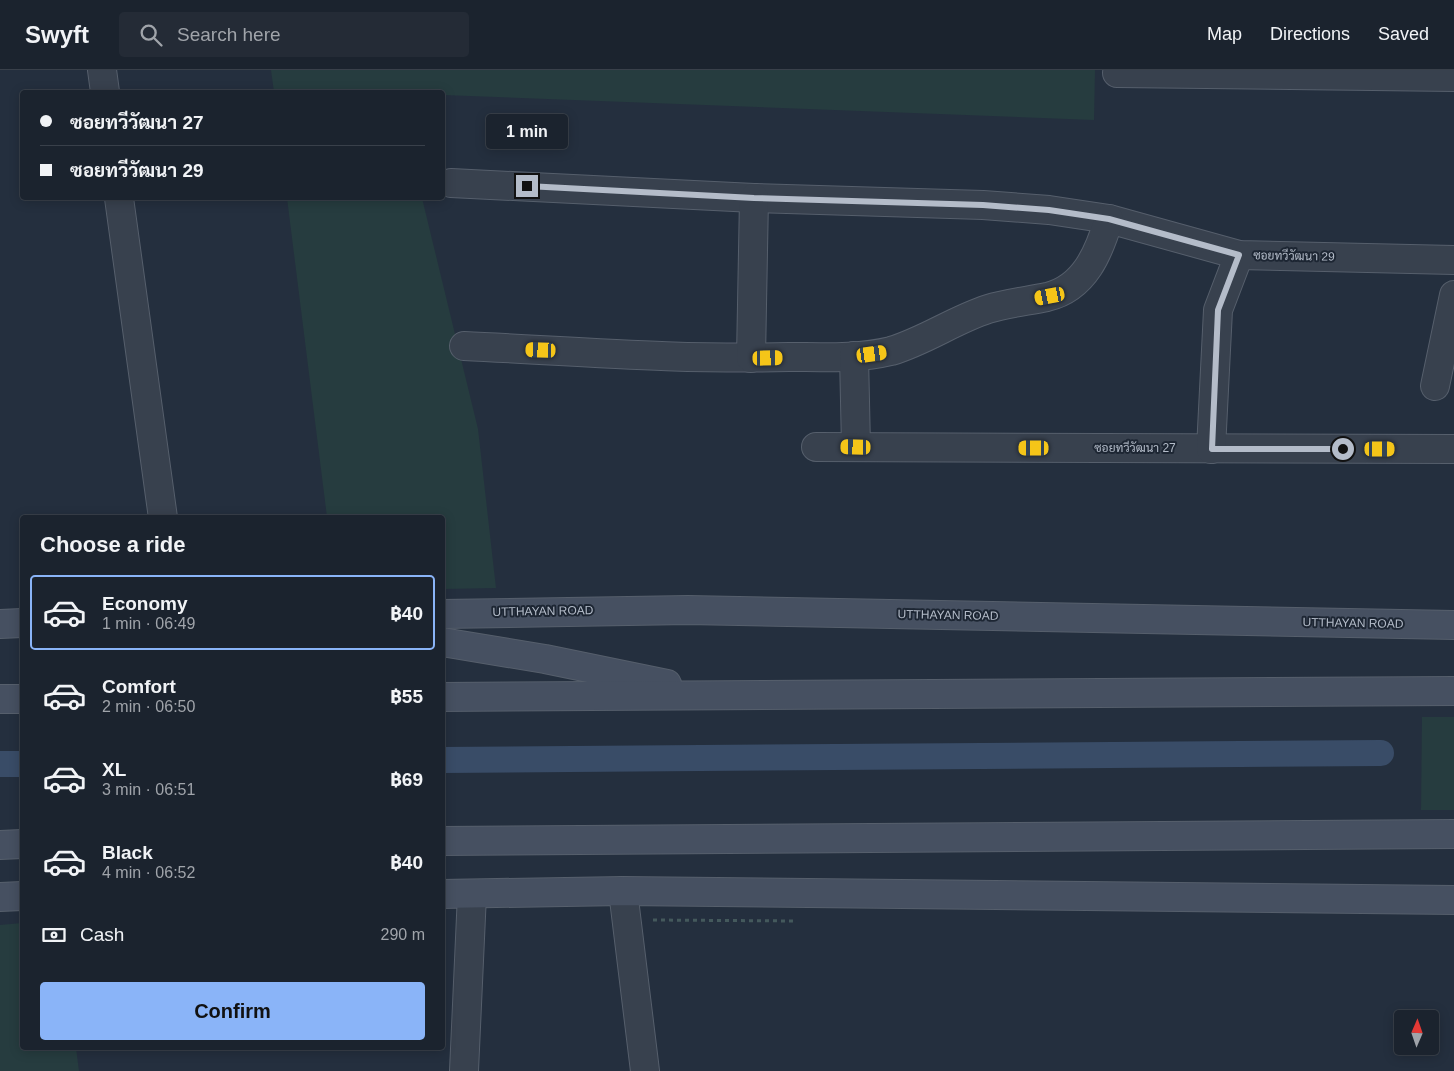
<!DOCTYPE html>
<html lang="en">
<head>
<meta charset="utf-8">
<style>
  body { margin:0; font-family:Helvetica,Sarabun,sans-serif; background:#242b36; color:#f1f3f6; height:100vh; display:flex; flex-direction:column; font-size:19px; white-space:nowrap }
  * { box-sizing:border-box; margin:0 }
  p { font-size:16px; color:#a0a4aa }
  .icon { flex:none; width:28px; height:28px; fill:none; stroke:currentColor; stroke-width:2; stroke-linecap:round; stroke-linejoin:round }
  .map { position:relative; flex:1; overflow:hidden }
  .panel { position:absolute; left:20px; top:445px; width:425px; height:535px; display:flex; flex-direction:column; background:#1b232e; border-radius:5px; box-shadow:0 2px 12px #0003,0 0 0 1px #39404a }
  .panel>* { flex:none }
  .banner { position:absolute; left:20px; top:20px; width:425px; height:110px; border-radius:5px; box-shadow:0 2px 12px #0003,0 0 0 1px #39404a; display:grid; align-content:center; height:110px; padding:0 20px; background:#1b232e }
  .needle { width:32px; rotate:2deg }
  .fabs { position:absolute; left:1394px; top:940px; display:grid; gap:10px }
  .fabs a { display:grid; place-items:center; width:45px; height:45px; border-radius:5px; background:#1b232e; box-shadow:0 2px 12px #0003,0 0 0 1px #39404a; font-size:25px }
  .end { position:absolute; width:22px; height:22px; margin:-11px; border:6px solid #b4bcc9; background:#111; box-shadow:0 0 0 2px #111 }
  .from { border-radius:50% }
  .bubble { position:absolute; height:35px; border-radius:5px; background:#1b232e; box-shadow:0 2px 12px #0003,0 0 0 1px #39404a; font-size:16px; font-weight:800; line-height:35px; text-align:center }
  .car { position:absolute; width:15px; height:30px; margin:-15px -8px; border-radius:6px; box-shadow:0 0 4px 1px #0007; background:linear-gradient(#f5c518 24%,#345 0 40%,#f5c518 0 76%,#345 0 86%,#f5c518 0) }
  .banner b { display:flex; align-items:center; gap:18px; height:48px; font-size:19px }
  .banner b+b { border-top:1px solid #39404a }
  .banner i { width:12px; height:12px; background:#f1f3f6 }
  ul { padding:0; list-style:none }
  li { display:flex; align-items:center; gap:15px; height:75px; margin:0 10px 8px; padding:0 10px; border:2px solid transparent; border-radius:5px }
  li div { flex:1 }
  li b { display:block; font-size:19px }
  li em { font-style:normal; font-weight:800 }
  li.on { border-color:#8ab4f8 }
  li>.icon { width:45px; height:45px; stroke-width:1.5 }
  h2 { padding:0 20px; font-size:22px; line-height:60px }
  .pay { display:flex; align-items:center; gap:12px; height:55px; padding:0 20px; font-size:19px }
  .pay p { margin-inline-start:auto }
  .button { display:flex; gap:10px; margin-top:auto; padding:10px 20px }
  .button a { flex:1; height:58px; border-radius:5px; background:#8ab4f8; color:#111; font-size:20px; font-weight:800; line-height:58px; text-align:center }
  header { display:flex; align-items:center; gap:30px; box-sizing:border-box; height:70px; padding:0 25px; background:#1b232e; border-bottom:1px solid #39404a }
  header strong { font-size:24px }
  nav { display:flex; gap:28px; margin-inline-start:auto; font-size:18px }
  .search { width:350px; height:45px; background:#242b36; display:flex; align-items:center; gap:12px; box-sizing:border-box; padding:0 18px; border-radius:5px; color:#a0a4aa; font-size:19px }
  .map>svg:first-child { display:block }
  .green { fill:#263c3f }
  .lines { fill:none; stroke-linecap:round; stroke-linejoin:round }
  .canal { stroke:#394c67; stroke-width:26 }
  .street-casing { stroke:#565f6c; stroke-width:30 }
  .secondary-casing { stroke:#565f6c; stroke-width:30 }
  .path { stroke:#44595c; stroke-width:3; stroke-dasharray:4 4; stroke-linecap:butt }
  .street { stroke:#38414e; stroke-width:28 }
  .secondary { stroke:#465061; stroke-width:28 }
  .route { stroke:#b4bcc9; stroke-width:6 }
  .labels { text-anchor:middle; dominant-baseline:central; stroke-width:4; stroke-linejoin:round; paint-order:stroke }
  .street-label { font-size:12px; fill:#b4bcc9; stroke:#1d2633 }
</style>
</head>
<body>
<header>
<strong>Swyft</strong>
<div class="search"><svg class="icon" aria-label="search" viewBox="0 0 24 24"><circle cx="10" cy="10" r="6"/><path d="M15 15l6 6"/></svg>Search here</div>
<nav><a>Map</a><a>Directions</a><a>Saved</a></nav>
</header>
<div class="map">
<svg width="1454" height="1001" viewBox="0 0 1454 1001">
  <rect width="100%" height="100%" fill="#242f3e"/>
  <g class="green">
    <path d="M271 0H1095L1094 50 443 25 442 22H274Z"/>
    <path d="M287 128H422L478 359 496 518 443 519 442 448 327 447Z"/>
    <path d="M1422 647H1454V740H1421Z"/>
    <path d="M22 853V978H76L79 1001H0V855Z"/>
  </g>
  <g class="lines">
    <g class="canal">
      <path d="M442 690 1381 683"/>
      <path d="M0 694H22"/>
    </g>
    <defs>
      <g id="street">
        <path d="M102 0 105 22"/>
        <path d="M1117 3 1454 7"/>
        <path d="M451 113 754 128 983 135 1049 140 1109 149 1239 185 1454 190"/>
        <path d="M119 128 163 448"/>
        <path d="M464 276C572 281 681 290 789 287 822 287 858 289 891 281 925 271 954 250 988 239 1007 233 1028 231 1047 227 1085 218 1099 182 1109 149"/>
        <path d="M854 286 856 377"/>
        <path d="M751 288 754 128"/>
        <path d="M1435 316 1454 225"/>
        <path d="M816 377 1454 379"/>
        <path d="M1211 379 1218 240 1239 185"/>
        <path d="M623 821 645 1001"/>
        <path d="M464 1001 472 824"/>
      </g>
      <g id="secondary">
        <path d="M442 544 688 540 1454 555"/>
        <path d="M0 554 22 553"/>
        <path d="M442 572 545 589 667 614"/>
        <path d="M442 627 1454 621"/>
        <path d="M0 629H22"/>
        <path d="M442 771 1454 764"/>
        <path d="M0 775 22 774"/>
        <path d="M442 824 623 821 1454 830"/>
        <path d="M0 827 22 826"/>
      </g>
    </defs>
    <use href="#street" class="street-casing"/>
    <use href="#secondary" class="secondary-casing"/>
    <path class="path" d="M653 850 797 851"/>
    <use href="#street" class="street"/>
    <use href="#secondary" class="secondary"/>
  </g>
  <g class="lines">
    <path class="route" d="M527 116 754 128 983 135 1049 140 1109 149 1239 185 1218 240 1212 379H1343"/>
  </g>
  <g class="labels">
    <g class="street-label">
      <text transform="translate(1294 186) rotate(1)">ซอยทวีวัฒนา 29</text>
      <text x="1135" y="378">ซอยทวีวัฒนา 27</text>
      <text transform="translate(543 541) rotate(-1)">UTTHAYAN ROAD</text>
      <text transform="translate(948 545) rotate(1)">UTTHAYAN ROAD</text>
      <text transform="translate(1353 553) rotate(1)">UTTHAYAN ROAD</text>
    </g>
  </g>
</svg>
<div class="fabs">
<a><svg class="needle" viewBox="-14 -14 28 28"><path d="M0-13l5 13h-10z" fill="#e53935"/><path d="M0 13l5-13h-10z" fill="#a0a4aa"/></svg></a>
</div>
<i class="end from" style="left:1343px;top:379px"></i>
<i class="end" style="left:527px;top:116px"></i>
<div class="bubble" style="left:486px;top:44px;width:82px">1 min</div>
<i class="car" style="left:1050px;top:226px;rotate:259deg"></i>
<i class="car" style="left:541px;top:280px;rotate:272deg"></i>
<i class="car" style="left:872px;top:284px;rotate:82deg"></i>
<i class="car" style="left:768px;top:288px;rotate:89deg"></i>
<i class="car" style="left:856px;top:377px;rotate:271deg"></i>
<i class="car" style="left:1034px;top:378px;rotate:270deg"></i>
<i class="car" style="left:1380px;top:379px;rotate:90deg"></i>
<div class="banner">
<b><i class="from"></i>ซอยทวีวัฒนา 27</b>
<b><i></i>ซอยทวีวัฒนา 29</b>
</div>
<section class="panel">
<h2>Choose a ride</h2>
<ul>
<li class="on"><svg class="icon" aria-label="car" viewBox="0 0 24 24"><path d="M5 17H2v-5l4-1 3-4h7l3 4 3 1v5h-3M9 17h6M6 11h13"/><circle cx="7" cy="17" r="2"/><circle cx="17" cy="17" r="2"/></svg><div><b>Economy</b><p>1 min · 06:49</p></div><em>฿40</em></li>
<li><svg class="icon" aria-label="car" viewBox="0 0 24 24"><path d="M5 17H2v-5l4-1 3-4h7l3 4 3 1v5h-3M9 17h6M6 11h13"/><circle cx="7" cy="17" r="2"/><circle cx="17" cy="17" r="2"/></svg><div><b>Comfort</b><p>2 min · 06:50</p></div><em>฿55</em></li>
<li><svg class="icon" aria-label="car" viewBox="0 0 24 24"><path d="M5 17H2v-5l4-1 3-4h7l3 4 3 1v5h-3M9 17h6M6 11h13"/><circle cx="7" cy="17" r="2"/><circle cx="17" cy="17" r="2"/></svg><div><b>XL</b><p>3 min · 06:51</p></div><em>฿69</em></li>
<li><svg class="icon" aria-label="car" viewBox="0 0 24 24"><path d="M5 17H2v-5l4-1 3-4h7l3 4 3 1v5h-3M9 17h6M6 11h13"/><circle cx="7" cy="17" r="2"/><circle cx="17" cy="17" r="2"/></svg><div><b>Black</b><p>4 min · 06:52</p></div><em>฿40</em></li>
</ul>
<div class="pay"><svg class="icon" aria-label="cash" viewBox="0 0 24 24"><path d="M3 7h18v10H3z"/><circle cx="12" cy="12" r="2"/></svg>Cash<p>290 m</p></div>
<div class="button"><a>Confirm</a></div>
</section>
</div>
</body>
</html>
